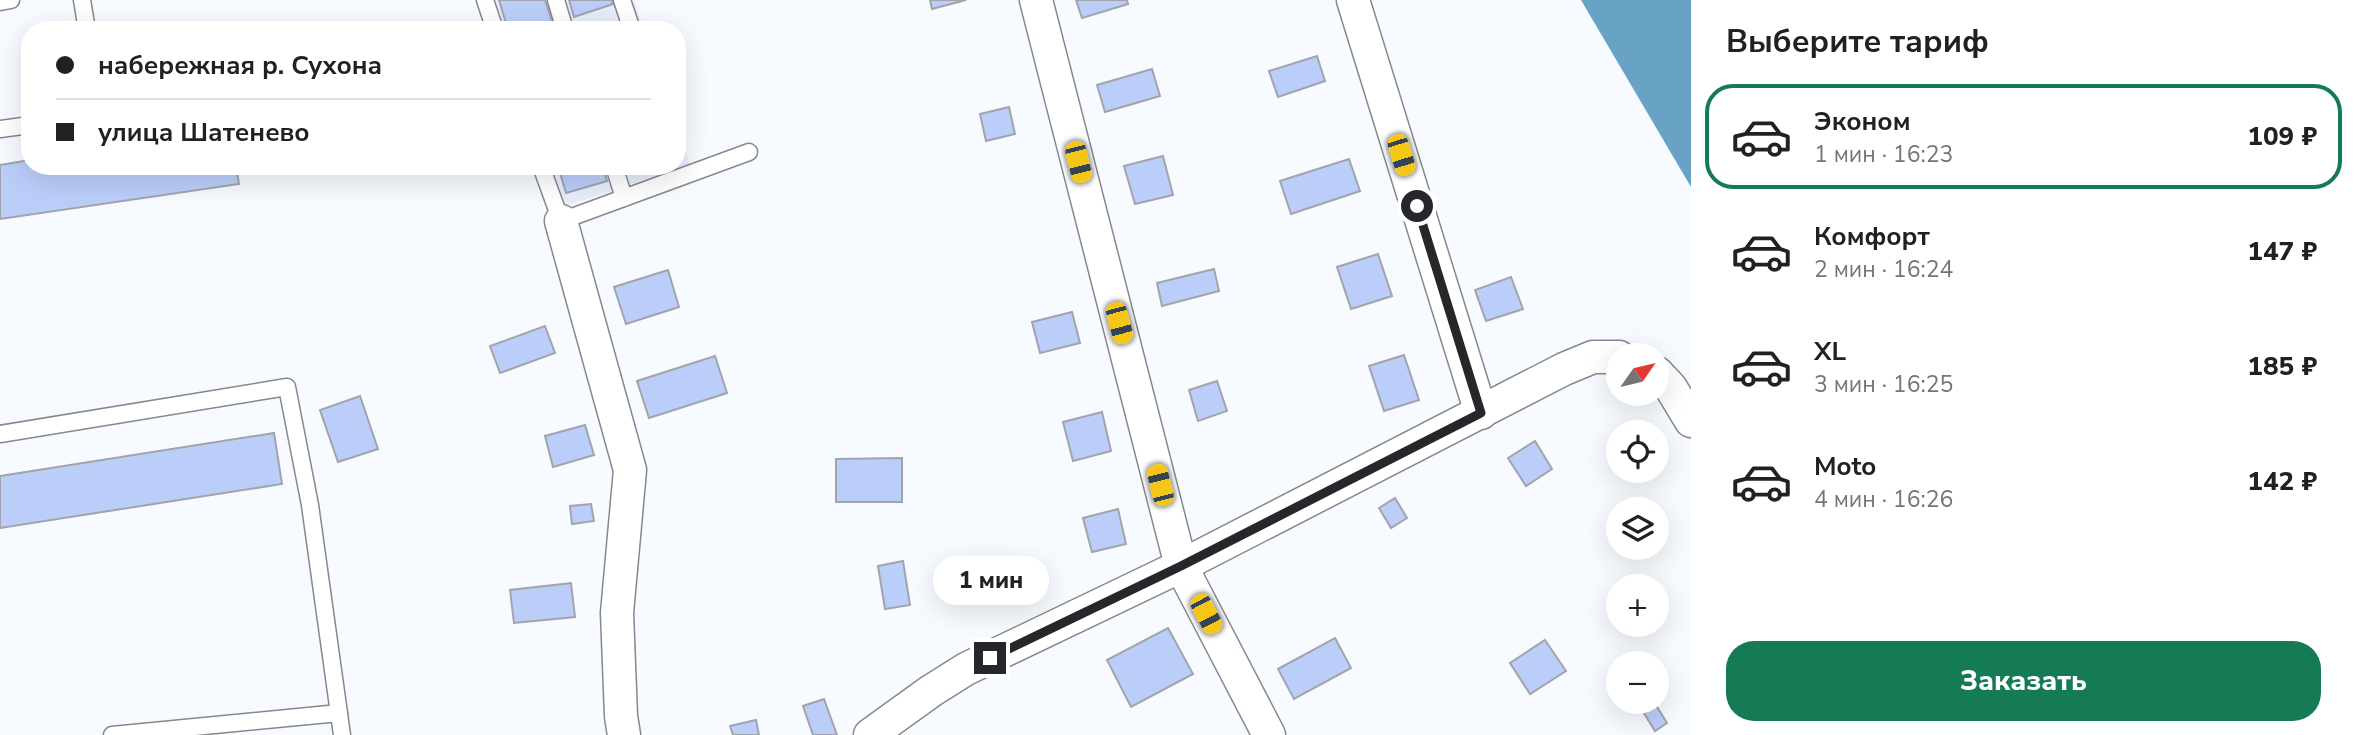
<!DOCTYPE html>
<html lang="ru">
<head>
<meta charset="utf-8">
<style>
  body { margin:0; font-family:"Nunito Sans",sans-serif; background:#f6f6f6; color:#202124; height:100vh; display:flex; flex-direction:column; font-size:26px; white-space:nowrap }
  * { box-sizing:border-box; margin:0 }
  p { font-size:23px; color:#757577 }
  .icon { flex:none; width:38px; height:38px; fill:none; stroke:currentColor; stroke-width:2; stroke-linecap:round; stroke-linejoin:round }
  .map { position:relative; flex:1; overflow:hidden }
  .drawer { display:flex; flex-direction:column; background:#fff; width:665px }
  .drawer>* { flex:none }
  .top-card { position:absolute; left:21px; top:21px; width:665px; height:154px; border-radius:28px; box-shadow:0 7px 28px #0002; display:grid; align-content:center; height:154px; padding:0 35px; background:#fff }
  .needle { width:46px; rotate:56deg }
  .tools { position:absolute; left:1606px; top:343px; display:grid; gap:14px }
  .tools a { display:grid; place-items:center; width:63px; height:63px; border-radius:50%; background:#fff; box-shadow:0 7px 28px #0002; font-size:35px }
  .end { position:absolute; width:32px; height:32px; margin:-16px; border:9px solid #26272a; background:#fff; box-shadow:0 0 0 4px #fff }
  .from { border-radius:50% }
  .bubble { position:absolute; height:49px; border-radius:24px; background:#fff; box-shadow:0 7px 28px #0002; font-size:23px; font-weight:800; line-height:49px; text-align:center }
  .car { position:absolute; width:21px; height:42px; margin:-21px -10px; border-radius:9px; box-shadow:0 0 5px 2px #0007; background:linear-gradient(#f5c518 24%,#345 0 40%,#f5c518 0 76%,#345 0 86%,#f5c518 0) }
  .top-card b { display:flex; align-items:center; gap:24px; height:66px; font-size:26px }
  .top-card b+b { border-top:2px solid #e0e0e0 }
  .top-card i { width:18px; height:18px; background:#202124 }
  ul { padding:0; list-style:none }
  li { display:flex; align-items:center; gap:21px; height:105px; margin:0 14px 10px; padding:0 21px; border:4px solid transparent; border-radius:28px }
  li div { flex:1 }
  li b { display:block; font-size:26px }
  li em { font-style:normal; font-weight:800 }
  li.active { border-color:#147b55 }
  li>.icon { width:63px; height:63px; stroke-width:1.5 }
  h2 { padding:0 35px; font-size:32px; line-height:84px }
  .button { display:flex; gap:14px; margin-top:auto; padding:14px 35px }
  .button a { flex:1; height:80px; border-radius:28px; background:#147b55; color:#fff; font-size:28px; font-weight:800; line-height:80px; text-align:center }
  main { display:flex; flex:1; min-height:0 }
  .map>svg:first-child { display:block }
  .built { fill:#e7edfb }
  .water { fill:#68a2c5 }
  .building { fill:#bbcefa; stroke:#a1a4aa; stroke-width:2 }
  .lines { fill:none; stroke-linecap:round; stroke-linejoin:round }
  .lane-casing { stroke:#86888f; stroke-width:19 }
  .street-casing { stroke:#86888f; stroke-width:35 }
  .lane { stroke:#fff; stroke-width:16 }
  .street { stroke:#fff; stroke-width:32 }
  .route { stroke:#26272a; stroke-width:9 }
</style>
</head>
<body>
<main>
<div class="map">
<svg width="1691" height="735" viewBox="0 0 1691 735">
  <rect width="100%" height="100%" fill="#f7faff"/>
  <g class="built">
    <path d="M478 0H634L644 30H488Z"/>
    <path d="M677 128 690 164 549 212 534 166H677Z"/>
  </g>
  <path class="water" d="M1581 0H1691V187Z"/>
  <g class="building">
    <path d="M499 0H545L553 25 538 30H508Z"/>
    <path d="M569 0H612L613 4 574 17Z"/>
    <path d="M930 0H966L932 9Z"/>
    <path d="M1076 0H1127L1128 4 1082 18Z"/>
    <path d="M1317 56 1325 81 1278 97 1269 71Z"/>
    <path d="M1152 69 1160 96 1105 112 1097 85Z"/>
    <path d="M1009 107 1015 134 986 141 980 114Z"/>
    <path d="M1163 156 1173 195 1135 204 1124 166Z"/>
    <path d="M1349 159 1360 191 1291 214 1280 181Z"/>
    <path d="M30 160V166H236L239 184 0 219V165Z"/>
    <path d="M558 166H603L607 181 566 193Z"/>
    <path d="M1378 254 1392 296 1351 309 1337 267Z"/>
    <path d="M1214 269 1219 291 1162 306 1157 283Z"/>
    <path d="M668 270 679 307 626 324 614 287Z"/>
    <path d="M1511 277 1523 309 1486 321 1475 290Z"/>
    <path d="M1072 312 1080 343 1040 353 1032 322Z"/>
    <path d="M545 326 555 353 500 373 490 346Z"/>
    <path d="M1404 355 1419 400 1384 411 1369 366Z"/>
    <path d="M715 356 727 393 649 418 637 381Z"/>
    <path d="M1217 381 1227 411 1198 421 1189 390Z"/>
    <path d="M360 396 378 449 338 462 320 410Z"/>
    <path d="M1102 412 1111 451 1073 461 1063 422Z"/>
    <path d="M585 425 594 455 553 467 545 436Z"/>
    <path d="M274 433 282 484 0 528V476Z"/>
    <path d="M1535 441 1552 469 1526 486 1508 458Z"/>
    <path d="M902 458V502H836V459Z"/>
    <path d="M1395 498 1407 518 1391 528 1379 508Z"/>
    <path d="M591 504 594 521 572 524 570 506Z"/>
    <path d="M1118 509 1126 544 1092 552 1083 518Z"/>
    <path d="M903 561 910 605 885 609 878 566Z"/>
    <path d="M571 583 575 617 514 623 510 590Z"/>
    <path d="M1168 628 1193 674 1131 707 1107 660Z"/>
    <path d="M1335 638 1351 668 1294 699 1278 669Z"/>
    <path d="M1545 640 1566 671 1530 694 1510 663Z"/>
    <path d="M824 699 837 735H813L803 706Z"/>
    <path d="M1654 702 1667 723 1655 731 1642 710Z"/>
    <path d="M756 720 759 735H733L730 726Z"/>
  </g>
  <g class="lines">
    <defs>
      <g id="lane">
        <path d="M82 0 87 30"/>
        <path d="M485 0 495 30"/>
        <path d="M556 0 565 30"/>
        <path d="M622 0 632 30"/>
        <path d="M0 2 11 0"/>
        <path d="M0 129 30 125"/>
        <path d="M541 166 561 221 749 152"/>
        <path d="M614 166 624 198"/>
        <path d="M0 434 287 387 310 505 342 735"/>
        <path d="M112 735 339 713"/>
      </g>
      <g id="street">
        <path d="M1036 0 1181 566 1269 735"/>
        <path d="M1353 0 1481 413"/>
        <path d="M561 221 630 470 617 613 621 716 624 735"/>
        <path d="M1657 373 1671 388 1691 421"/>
        <path d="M870 735 931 691 966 669 1181 566 1564 369 1593 357H1619"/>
      </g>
    </defs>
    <use href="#lane" class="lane-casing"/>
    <use href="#street" class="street-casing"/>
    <use href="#lane" class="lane"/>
    <use href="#street" class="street"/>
  </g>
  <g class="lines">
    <path class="route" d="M990 658 1181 566 1481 413 1417 206"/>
  </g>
</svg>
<div class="tools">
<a><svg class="needle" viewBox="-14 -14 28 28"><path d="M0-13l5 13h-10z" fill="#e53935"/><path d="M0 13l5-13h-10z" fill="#757577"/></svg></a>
<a><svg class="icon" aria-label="locate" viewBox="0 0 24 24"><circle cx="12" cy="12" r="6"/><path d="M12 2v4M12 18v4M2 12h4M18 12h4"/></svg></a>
<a><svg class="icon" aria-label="layers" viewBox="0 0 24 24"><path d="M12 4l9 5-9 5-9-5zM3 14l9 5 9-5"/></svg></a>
<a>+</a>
<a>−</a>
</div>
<i class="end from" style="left:1417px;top:206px"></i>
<i class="end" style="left:990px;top:658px"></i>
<div class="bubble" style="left:933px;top:556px;width:116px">1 мин</div>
<i class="car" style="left:1401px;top:155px;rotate:163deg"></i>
<i class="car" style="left:1078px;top:162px;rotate:166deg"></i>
<i class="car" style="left:1119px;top:323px;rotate:165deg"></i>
<i class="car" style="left:1160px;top:485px;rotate:346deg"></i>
<i class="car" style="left:1206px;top:614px;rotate:152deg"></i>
<div class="top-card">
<b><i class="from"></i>набережная р. Сухона</b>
<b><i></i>улица Шатенево</b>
</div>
</div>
<section class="drawer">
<h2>Выберите тариф</h2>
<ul>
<li class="active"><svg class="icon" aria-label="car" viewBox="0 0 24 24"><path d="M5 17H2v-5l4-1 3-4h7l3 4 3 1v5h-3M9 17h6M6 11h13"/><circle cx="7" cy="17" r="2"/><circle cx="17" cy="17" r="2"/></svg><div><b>Эконом</b><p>1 мин · 16:23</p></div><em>109 ₽</em></li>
<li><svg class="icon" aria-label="car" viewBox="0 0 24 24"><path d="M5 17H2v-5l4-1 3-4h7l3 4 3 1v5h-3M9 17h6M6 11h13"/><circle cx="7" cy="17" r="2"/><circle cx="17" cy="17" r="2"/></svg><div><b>Комфорт</b><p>2 мин · 16:24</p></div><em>147 ₽</em></li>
<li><svg class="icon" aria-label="car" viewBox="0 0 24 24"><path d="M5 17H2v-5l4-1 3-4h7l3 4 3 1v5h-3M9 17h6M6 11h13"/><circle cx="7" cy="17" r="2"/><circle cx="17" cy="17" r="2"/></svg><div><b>XL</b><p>3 мин · 16:25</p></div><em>185 ₽</em></li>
<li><svg class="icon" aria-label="car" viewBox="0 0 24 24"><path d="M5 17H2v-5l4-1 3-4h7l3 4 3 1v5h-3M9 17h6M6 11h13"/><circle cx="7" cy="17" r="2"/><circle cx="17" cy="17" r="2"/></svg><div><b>Moto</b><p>4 мин · 16:26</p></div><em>142 ₽</em></li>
</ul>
<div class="button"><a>Заказать</a></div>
</section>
</main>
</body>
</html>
